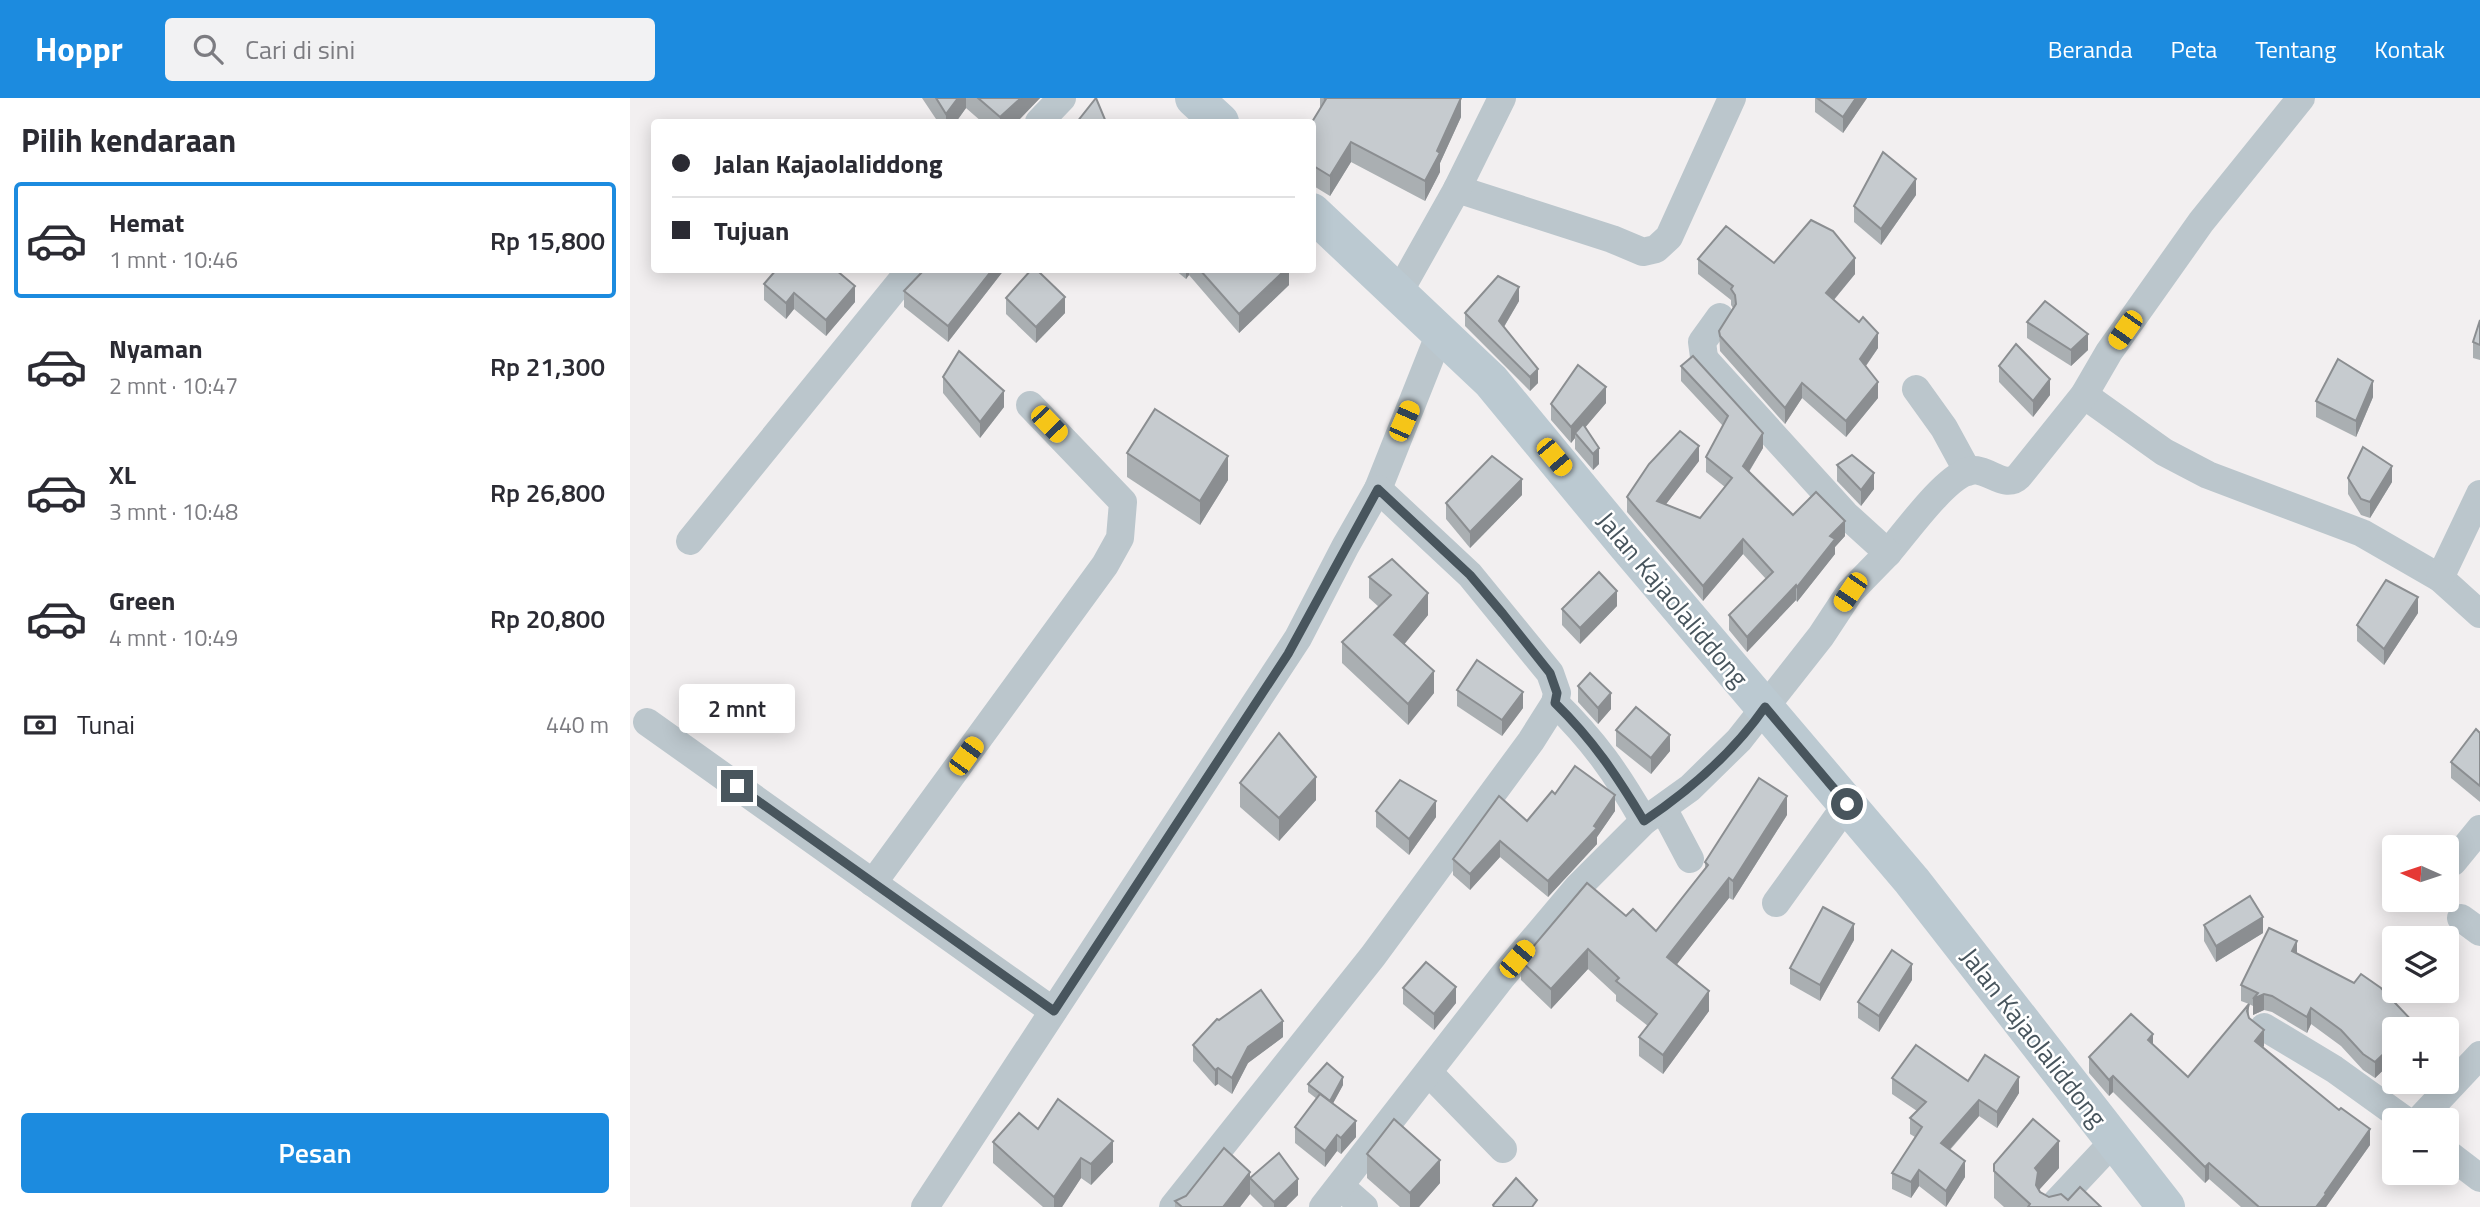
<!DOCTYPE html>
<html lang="id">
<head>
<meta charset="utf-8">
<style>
  body { margin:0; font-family:"Titillium Web",sans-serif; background:#f2f2f3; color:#2b2b33; height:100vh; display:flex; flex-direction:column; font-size:26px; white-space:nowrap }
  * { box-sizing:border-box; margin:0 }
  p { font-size:23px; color:#7c7c81 }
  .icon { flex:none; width:38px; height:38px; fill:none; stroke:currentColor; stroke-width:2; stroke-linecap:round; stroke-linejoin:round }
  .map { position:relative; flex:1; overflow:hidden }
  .details { display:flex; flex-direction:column; background:#fff; width:630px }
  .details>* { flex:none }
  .banner { position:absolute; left:21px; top:21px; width:665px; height:154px; border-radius:7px; box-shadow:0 4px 18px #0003; display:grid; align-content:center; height:154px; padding:0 21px; background:#fff }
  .needle { width:46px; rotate:273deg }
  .controls { position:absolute; left:1752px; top:737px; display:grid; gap:14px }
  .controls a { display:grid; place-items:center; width:77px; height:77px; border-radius:7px; background:#fff; box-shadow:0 4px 18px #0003; font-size:35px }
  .end { position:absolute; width:32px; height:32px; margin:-16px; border:9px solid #48555d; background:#fff; box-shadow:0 0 0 4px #fff }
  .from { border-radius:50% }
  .bubble { position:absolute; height:49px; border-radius:7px; background:#fff; box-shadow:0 4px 18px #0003; font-size:23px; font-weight:600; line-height:49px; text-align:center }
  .car { position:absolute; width:21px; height:42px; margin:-21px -10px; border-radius:9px; box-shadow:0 0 5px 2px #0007; background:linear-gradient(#f5c518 24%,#345 0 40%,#f5c518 0 76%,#345 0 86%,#f5c518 0) }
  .banner b { display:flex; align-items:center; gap:24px; height:66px; font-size:26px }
  .banner b+b { border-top:2px solid #e1e1e2 }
  .banner i { width:18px; height:18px; background:#2b2b33 }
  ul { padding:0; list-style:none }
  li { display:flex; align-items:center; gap:21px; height:116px; margin:0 14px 10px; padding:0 7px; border:4px solid transparent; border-radius:7px }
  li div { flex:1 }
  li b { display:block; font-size:26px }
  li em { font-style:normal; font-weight:600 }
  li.current { border-color:#1c8bdf }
  li>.icon { width:63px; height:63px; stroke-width:1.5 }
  h2 { padding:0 21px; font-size:32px; line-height:84px }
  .pay { display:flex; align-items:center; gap:18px; height:77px; padding:0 21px; font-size:26px }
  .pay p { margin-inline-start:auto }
  .cta { display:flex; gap:14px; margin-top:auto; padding:14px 21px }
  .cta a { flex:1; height:80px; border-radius:7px; background:#1c8bdf; color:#fff; font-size:28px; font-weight:600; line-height:80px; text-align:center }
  header { display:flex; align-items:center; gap:42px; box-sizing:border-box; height:98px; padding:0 35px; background:#1c8bdf; color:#fff }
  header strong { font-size:33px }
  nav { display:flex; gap:38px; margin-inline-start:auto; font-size:24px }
  .search { width:490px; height:63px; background:#f2f2f3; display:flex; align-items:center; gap:18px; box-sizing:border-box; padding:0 24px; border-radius:7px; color:#7c7c81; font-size:26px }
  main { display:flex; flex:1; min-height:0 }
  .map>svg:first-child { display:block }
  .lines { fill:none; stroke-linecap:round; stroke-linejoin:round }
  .street { stroke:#bbc6cc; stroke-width:28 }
  .secondary { stroke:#bbc9d1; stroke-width:38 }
  .wall { fill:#aaafb2 }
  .shaded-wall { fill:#8b8e91 }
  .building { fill:#c6cbcf; stroke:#8b8e91; stroke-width:2 }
  .route { stroke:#48555d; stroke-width:9 }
  .labels { text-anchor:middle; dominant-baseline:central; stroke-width:5; stroke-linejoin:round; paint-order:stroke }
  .street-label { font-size:26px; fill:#48555d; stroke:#fff }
</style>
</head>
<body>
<header>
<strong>Hoppr</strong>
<div class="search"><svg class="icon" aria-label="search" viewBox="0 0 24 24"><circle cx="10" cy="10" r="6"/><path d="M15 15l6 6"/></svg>Cari di sini</div>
<nav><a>Beranda</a><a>Peta</a><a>Tentang</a><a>Kontak</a></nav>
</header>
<main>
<section class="details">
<h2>Pilih kendaraan</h2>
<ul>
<li class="current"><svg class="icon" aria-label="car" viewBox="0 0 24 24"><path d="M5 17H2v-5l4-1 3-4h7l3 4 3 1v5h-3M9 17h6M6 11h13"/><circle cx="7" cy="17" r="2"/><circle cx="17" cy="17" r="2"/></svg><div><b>Hemat</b><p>1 mnt · 10:46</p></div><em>Rp 15,800</em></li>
<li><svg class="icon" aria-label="car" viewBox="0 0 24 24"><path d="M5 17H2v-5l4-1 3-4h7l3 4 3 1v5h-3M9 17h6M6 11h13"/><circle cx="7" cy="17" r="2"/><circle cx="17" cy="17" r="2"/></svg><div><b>Nyaman</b><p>2 mnt · 10:47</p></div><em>Rp 21,300</em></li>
<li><svg class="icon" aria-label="car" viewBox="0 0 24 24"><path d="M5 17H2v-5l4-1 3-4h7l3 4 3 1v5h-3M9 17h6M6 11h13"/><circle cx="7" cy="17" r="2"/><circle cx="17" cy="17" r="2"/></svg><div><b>XL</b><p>3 mnt · 10:48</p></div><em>Rp 26,800</em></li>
<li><svg class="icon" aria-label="car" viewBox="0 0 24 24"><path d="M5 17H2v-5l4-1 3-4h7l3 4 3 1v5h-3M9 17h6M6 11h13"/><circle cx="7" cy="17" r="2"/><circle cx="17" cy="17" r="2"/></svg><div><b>Green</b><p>4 mnt · 10:49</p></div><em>Rp 20,800</em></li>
</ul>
<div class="pay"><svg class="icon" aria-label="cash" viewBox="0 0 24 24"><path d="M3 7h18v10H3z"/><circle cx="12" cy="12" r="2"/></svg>Tunai<p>440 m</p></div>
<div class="cta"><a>Pesan</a></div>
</section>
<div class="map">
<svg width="1850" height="1109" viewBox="0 0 1850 1109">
  <rect width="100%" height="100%" fill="#f2eff0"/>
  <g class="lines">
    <g class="street">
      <path d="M409 24 432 0"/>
      <path d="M827 91 982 141 1013 154 1026 151 1039 139 1102 0"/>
      <path d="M768 196 827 91 872 0"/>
      <path d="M1286 291 1314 330 1338 374"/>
      <path d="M1454 297 1534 354 1578 377 1732 435 1810 480 1850 516"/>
      <path d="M60 443 280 172"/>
      <path d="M1258 455C1277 433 1312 383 1338 373 1356 367 1374 393 1389 378L1454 297 1479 254 1571 124 1671 0"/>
      <path d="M1810 480 1850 396"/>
      <path d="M925 605C964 643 987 676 1014 723"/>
      <path d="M17 624 423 913"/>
      <path d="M1033 710 1060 761"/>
      <path d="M1823 764 1850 731"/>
      <path d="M243 785 475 467 490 440 493 404 400 307"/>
      <path d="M1146 805 1217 706"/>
      <path d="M1831 820 1850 834"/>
      <path d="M1634 929 1704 971 1775 1022"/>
      <path d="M799 975 873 1051"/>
      <path d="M1789 1022 1850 957"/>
      <path d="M1816 1054 1850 1080"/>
      <path d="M710 1088 734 1109"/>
      <path d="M295 1109 668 540 715 449 748 391 810 235"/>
      <path d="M543 1109 743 858 901 643 925 605 927 595 920 575 840 477 748 391"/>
      <path d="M693 1109 872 879 947 790 1014 723 1060 690 1109 642 1191 538 1220 494 1258 455 1215 416 1077 264 1074 259 1072 244 1090 219"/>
      <path d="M1422 1109 1484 1043"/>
    </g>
    <g class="secondary">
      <path d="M564 0 590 24"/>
      <path d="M682 114 861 283 994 444 1282 783 1536 1109"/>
    </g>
  </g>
  <g class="wall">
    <path d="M292 0H410L387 24H352L336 10 326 24H308Z"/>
    <path d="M690 0H831V19L810 65V74L795 103 721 64 700 98 682 87V24L690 10Z"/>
    <path d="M1185 0H1237L1213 35 1185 14Z"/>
    <path d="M1286 97 1251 147 1224 124V108Z"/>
    <path d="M1068 161 1144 165 1225 176 1204 202 1248 250 1236 268 1248 300 1216 339 1172 300 1155 326 1090 253 1089 233 1103 210 1101 207V202L1068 176Z"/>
    <path d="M294 172H374L318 244 274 209V193Z"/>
    <path d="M545 172H659V187L609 235 559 177 556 181Z"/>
    <path d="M134 186 225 204 196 238 164 211 156 221 134 202Z"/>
    <path d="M376 200 435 215 406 245 376 216Z"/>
    <path d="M889 203 874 229 908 285 900 293 835 228V215Z"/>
    <path d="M1850 222V262L1843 260V244Z"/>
    <path d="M1397 224 1458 252 1441 268 1397 240Z"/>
    <path d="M1051 268 1133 350 1119 374 1163 417 1215 438 1205 449V456L1167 504 1166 502 1117 554 1099 532V517L1136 481 1113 456 1073 503 997 414V399L1069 363 1036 406 1070 420 1095 389 1076 374V359L1093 328 1051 283Z"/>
    <path d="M1369 268 1420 297 1403 319 1369 284Z"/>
    <path d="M313 279 374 309 350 340 313 295Z"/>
    <path d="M1743 299 1726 339 1686 319V303Z"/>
    <path d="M976 305 955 329 969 366 963 372 945 351V340L941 345 921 322V306Z"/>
    <path d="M497 355 598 382 570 427 497 379Z"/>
    <path d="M1207 367 1244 391 1231 408 1207 383Z"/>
    <path d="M1718 380 1762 384 1740 420 1731 417 1718 396Z"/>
    <path d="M892 397 840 450 816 421V405Z"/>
    <path d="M739 479 798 517 774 546 804 595 778 627 712 565V544L749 509 739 500Z"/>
    <path d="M987 508 950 546 932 527V511Z"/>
    <path d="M1788 515 1754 567 1727 543V527Z"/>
    <path d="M948 588 981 611 968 626 948 604Z"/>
    <path d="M827 592 893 610 872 638 827 608Z"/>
    <path d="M986 632 1040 653 1021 676 986 648Z"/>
    <path d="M1850 635V704L1821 680V664Z"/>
    <path d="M610 685 686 702 649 743 610 709Z"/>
    <path d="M925 696 985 713 967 739V746L918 799 870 759 840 792 823 777V761L897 723Z"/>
    <path d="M746 713 806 719 779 757 746 729Z"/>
    <path d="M1157 717 1103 802 1099 800 1046 867 1079 913 1033 976 1009 958V939L1018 928 986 903V897L958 871 921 911 891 882V863L996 818 1026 833 1075 771V764Z"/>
    <path d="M1574 827 1633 835 1586 864 1574 843Z"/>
    <path d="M1224 842 1190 903 1160 886V870Z"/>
    <path d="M1667 855 1785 931H1764V962L1745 980 1733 972 1711 948 1681 926 1677 935 1642 914 1634 912 1623 917V908L1619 906V921L1634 948 1633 949 1740 1047 1696 1109H1611L1579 1081 1575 1085 1483 994 1479 998 1459 975V959L1523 946 1558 979 1619 906 1611 903V887Z"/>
    <path d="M1282 882 1249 934 1228 920V904Z"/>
    <path d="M773 890 826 905 804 932 773 906Z"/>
    <path d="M589 922 653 939 618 965 602 996 588 986 585 988 563 963V947Z"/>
    <path d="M1262 980 1338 983 1389 995 1367 1030 1349 1018 1320 1052 1335 1079 1316 1109 1289 1088 1281 1100 1262 1091V1075L1285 1039 1280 1036V1020L1287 1013 1262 996Z"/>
    <path d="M678 986 713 987 703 1005 726 1039 711 1056 707 1053 695 1069 665 1045V1029L687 1001 678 994Z"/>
    <path d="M408 1031 483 1064 461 1087 451 1080 432 1109H413L363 1065V1044Z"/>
    <path d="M737 1056 810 1085 789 1109H770L737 1080Z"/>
    <path d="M1364 1066 1429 1070 1409 1092 1410 1094 1419 1099 1471 1109H1374L1364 1100Z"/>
    <path d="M620 1080 668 1097 656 1109H633L620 1096 610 1109H545V1103Z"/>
  </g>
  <g class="shaded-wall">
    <path d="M328 0H336V10L326 24H316V16Z"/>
    <path d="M391 0H410L387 24H370V19Z"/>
    <path d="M831 0V19L810 65V74L795 103V83L807 53Z"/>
    <path d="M1226 0H1237L1213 35V19Z"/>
    <path d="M721 44V64L700 98V78Z"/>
    <path d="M1286 81V97L1251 147V131Z"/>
    <path d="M1225 160V176L1196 211V195Z"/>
    <path d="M362 172H374L318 244V228Z"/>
    <path d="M556 172H559V177L556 181Z"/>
    <path d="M655 172H659V187L609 235V216Z"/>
    <path d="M225 188V204L196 238V222Z"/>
    <path d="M889 189V203L869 237V223Z"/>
    <path d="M164 195V211L156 221V205Z"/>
    <path d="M435 199V215L406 245V229Z"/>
    <path d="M1248 235V250L1230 276V261Z"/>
    <path d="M1458 236V252L1441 268V252Z"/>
    <path d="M908 271V285L900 293V279Z"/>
    <path d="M1420 281V297L1403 319V303Z"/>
    <path d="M1743 283V299L1726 339V323Z"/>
    <path d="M1248 284V300L1216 339V323Z"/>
    <path d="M1172 285V300L1155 326V310Z"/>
    <path d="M976 289V305L948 338 945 335V340L941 345V329Z"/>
    <path d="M374 293V309L350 340V324Z"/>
    <path d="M1133 335V350L1113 383V368Z"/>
    <path d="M1069 348V363L1027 418V403Z"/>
    <path d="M969 350V366L963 372V356Z"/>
    <path d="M598 358V382L570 427V403Z"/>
    <path d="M1762 368V384L1740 420V404Z"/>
    <path d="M1244 375V391L1231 408V392Z"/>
    <path d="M892 381V397L840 450V434Z"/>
    <path d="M1215 423V438L1205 449V456L1167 504V489L1200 438Z"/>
    <path d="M1113 441V456L1073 503V488Z"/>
    <path d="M1166 487V502L1117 554V539Z"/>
    <path d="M987 493V508L950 546V530Z"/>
    <path d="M798 495V517L764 559V537Z"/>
    <path d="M1788 499V515L1754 567V551Z"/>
    <path d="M804 573V595L778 627V606Z"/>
    <path d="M893 594V610L872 638V622Z"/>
    <path d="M981 595V611L968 626V610Z"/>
    <path d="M1040 637V653L1021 676V660Z"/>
    <path d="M686 679V702L649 743V720Z"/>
    <path d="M985 697V713L967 739V746L918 799V783L964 728Z"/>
    <path d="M1157 698V717L1103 802V783Z"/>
    <path d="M806 703V719L779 757V741Z"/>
    <path d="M870 743V759L840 792V776Z"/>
    <path d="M1099 780V800L1037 879V859Z"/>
    <path d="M1633 819V835L1586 864V848Z"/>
    <path d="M1224 826V842L1190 903V887Z"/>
    <path d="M1667 843V859L1662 853Z"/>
    <path d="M958 851V871L921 911V891Z"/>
    <path d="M1282 866V882L1249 934V918Z"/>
    <path d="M826 889V905L804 932V916Z"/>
    <path d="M1079 893V913L1033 976V957Z"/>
    <path d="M1634 896V912L1623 917V901Z"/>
    <path d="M1681 910V926L1677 935V919Z"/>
    <path d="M653 923V939L618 965 602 996V980L618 949Z"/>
    <path d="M1634 932V948L1625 959V943Z"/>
    <path d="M1523 936V952L1518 942Z"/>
    <path d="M1764 946V962L1745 980V964Z"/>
    <path d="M588 970V986L585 988V972Z"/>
    <path d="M1483 978V994L1479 998V982Z"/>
    <path d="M713 979V987L700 1011V1003Z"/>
    <path d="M1389 979V995L1367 1030V1014Z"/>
    <path d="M1349 1002V1018L1311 1061V1045Z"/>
    <path d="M726 1023V1039L711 1056V1040Z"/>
    <path d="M1740 1031V1047L1696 1109H1686L1695 1095Z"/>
    <path d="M707 1037V1053L695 1069V1053Z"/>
    <path d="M483 1043V1064L461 1087V1066Z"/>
    <path d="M1429 1043V1070L1408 1093 1407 1109 1405 1070Z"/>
    <path d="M451 1060V1080L432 1109H424V1099Z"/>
    <path d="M810 1062V1085L789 1109H780V1095Z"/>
    <path d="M1335 1063V1079L1316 1109V1093Z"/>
    <path d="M1579 1065V1081L1575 1085V1069Z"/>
    <path d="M1289 1072V1088L1281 1100V1084Z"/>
    <path d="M620 1074V1096L610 1109H593Z"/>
    <path d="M668 1081V1097L656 1109H644V1104Z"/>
  </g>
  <g class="building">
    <path d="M306 0H328L316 16Z"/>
    <path d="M348 0H391L370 19Z"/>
    <path d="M466 0 476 24H447Z"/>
    <path d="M694 0H831L807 53 810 55 795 83 721 44 700 78 682 67V24L696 1Z"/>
    <path d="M1187 0H1226L1213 19Z"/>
    <path d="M1253 54 1286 81 1251 131 1224 108Z"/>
    <path d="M1181 122 1203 133 1225 160 1196 195 1229 224 1233 219 1248 235 1230 261 1248 284 1216 323 1172 285 1155 310 1090 238 1089 233 1106 206 1105 197 1101 191 1103 188 1068 161 1096 128 1144 165Z"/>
    <path d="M146 172H206L225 188 196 222 164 195 156 205 134 186Z"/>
    <path d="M294 172H362L318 228 274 193Z"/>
    <path d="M401 172H407L435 199 406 229 376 200Z"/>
    <path d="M570 172H655L609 216Z"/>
    <path d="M868 178 889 189 869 223 908 271 900 279 835 215Z"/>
    <path d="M1415 203 1458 236 1441 252 1397 224Z"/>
    <path d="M1850 222V247L1843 244Z"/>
    <path d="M1386 246 1420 281 1403 303 1369 268Z"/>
    <path d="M329 253 374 293 350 324 313 279Z"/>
    <path d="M1063 258 1133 335 1113 368 1163 417 1186 394 1215 423 1200 438 1205 441 1167 489 1166 487 1117 539 1099 517 1143 474 1113 441 1073 488 997 399 1019 366 1050 333 1069 348 1027 403 1070 420 1102 380 1076 359 1098 318 1051 268Z"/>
    <path d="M1708 261 1743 283 1726 323 1686 303Z"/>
    <path d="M948 267 976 289 941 329 921 306Z"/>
    <path d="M525 311 598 358 570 403 497 355Z"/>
    <path d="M953 326 969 350 963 356 945 335Z"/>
    <path d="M1733 349 1762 368 1740 404 1731 401 1718 380Z"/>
    <path d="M1222 357 1244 375 1231 392 1207 367Z"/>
    <path d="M862 358 892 381 840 434 816 405Z"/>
    <path d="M762 461 798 495 764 537 804 573 778 606 712 544 761 497 739 479Z"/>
    <path d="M969 474 987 493 950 530 932 511Z"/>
    <path d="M1756 482 1788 499 1754 551 1727 527Z"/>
    <path d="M847 562 893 594 872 622 827 592Z"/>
    <path d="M960 575 981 595 968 610 948 588Z"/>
    <path d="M1006 609 1040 637 1021 660 986 632Z"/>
    <path d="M1846 631 1850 635V688L1821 664Z"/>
    <path d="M649 635 686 679 649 720 610 685Z"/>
    <path d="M945 668 985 697 964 728 967 730 918 783 870 743 840 776 823 761 869 698 897 723 922 693 925 696Z"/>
    <path d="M1129 680 1157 698 1103 783 1099 780 1037 859 1079 893 1033 957 1009 939 1027 916 986 883 989 880 958 851 921 891 891 863 957 785 996 818 1003 811 1026 833 1078 767 1075 764Z"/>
    <path d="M770 682 806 703 779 741 746 713Z"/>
    <path d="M1620 798 1633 819 1586 848 1574 827Z"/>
    <path d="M1193 809 1224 826 1190 887 1160 870Z"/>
    <path d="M1639 830 1667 843 1662 853 1724 885 1731 876 1751 890 1785 926 1779 931H1764V946L1745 964 1733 956 1711 932 1681 910 1677 919 1642 898 1634 896 1623 901 1628 895 1611 887Z"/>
    <path d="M1262 852 1282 866 1249 918 1228 904Z"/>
    <path d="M796 864 826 889 804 916 773 890Z"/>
    <path d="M631 892 653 923 618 949 602 980 588 970 585 972 563 947 587 921 589 922Z"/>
    <path d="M1619 906 1617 913 1619 920 1634 932 1625 943 1709 1012 1711 1010 1740 1031 1695 1095 1696 1096 1686 1109H1629L1579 1065 1575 1069 1483 978 1479 982 1459 959 1501 916 1523 936 1518 942 1558 979Z"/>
    <path d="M1286 947 1338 983 1355 957 1389 979 1367 1014 1349 1002 1311 1045 1335 1063 1316 1093 1289 1072 1281 1084 1262 1075 1292 1029 1280 1020 1296 1004 1262 980Z"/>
    <path d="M697 965 713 979 700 1003 678 986Z"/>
    <path d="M690 996 726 1023 711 1040 707 1037 695 1053 665 1029Z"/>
    <path d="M428 1001 483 1043 461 1066 451 1060 424 1099 363 1044 389 1015 408 1031Z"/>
    <path d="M764 1021 810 1062 780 1095 737 1056Z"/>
    <path d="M1403 1021 1429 1043 1405 1070 1408 1074 1406 1087 1410 1094 1419 1099 1431 1096 1438 1102 1450 1089 1471 1109H1398L1400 1106 1364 1073V1066Z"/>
    <path d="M594 1050 620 1074 593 1109H552L545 1103 556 1098Z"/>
    <path d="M649 1055 668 1081 644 1104 620 1080Z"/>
    <path d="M886 1080 907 1102 902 1109H864L863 1107Z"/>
  </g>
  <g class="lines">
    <path class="route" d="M107 688 424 913 658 556 748 391 840 477 873 516 920 575 927 595 925 605C963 642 987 678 1014 723 1060 692 1103 655 1135 609L1217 706"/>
  </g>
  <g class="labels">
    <g class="street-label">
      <text transform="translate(1043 501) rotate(50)">Jalan Kajaolaliddong</text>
      <text transform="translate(1404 939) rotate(52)">Jalan Kajaolaliddong</text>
    </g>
  </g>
</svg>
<div class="controls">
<a><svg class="needle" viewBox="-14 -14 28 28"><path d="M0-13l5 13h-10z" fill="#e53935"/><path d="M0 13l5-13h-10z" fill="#7c7c81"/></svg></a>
<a><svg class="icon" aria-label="layers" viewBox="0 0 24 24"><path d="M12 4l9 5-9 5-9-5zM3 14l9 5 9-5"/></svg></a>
<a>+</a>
<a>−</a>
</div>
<i class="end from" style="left:1217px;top:706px"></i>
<i class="end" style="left:107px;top:688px"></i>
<div class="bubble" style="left:49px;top:586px;width:116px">2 mnt</div>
<i class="car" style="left:1495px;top:232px;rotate:215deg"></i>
<i class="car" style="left:774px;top:323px;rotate:24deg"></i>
<i class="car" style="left:419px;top:326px;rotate:136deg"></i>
<i class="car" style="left:924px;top:359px;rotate:140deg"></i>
<i class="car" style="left:1220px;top:494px;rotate:214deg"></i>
<i class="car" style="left:336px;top:658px;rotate:36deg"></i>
<i class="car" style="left:887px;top:861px;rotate:40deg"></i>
<div class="banner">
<b><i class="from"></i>Jalan Kajaolaliddong</b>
<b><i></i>Tujuan</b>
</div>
</div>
</main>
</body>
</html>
